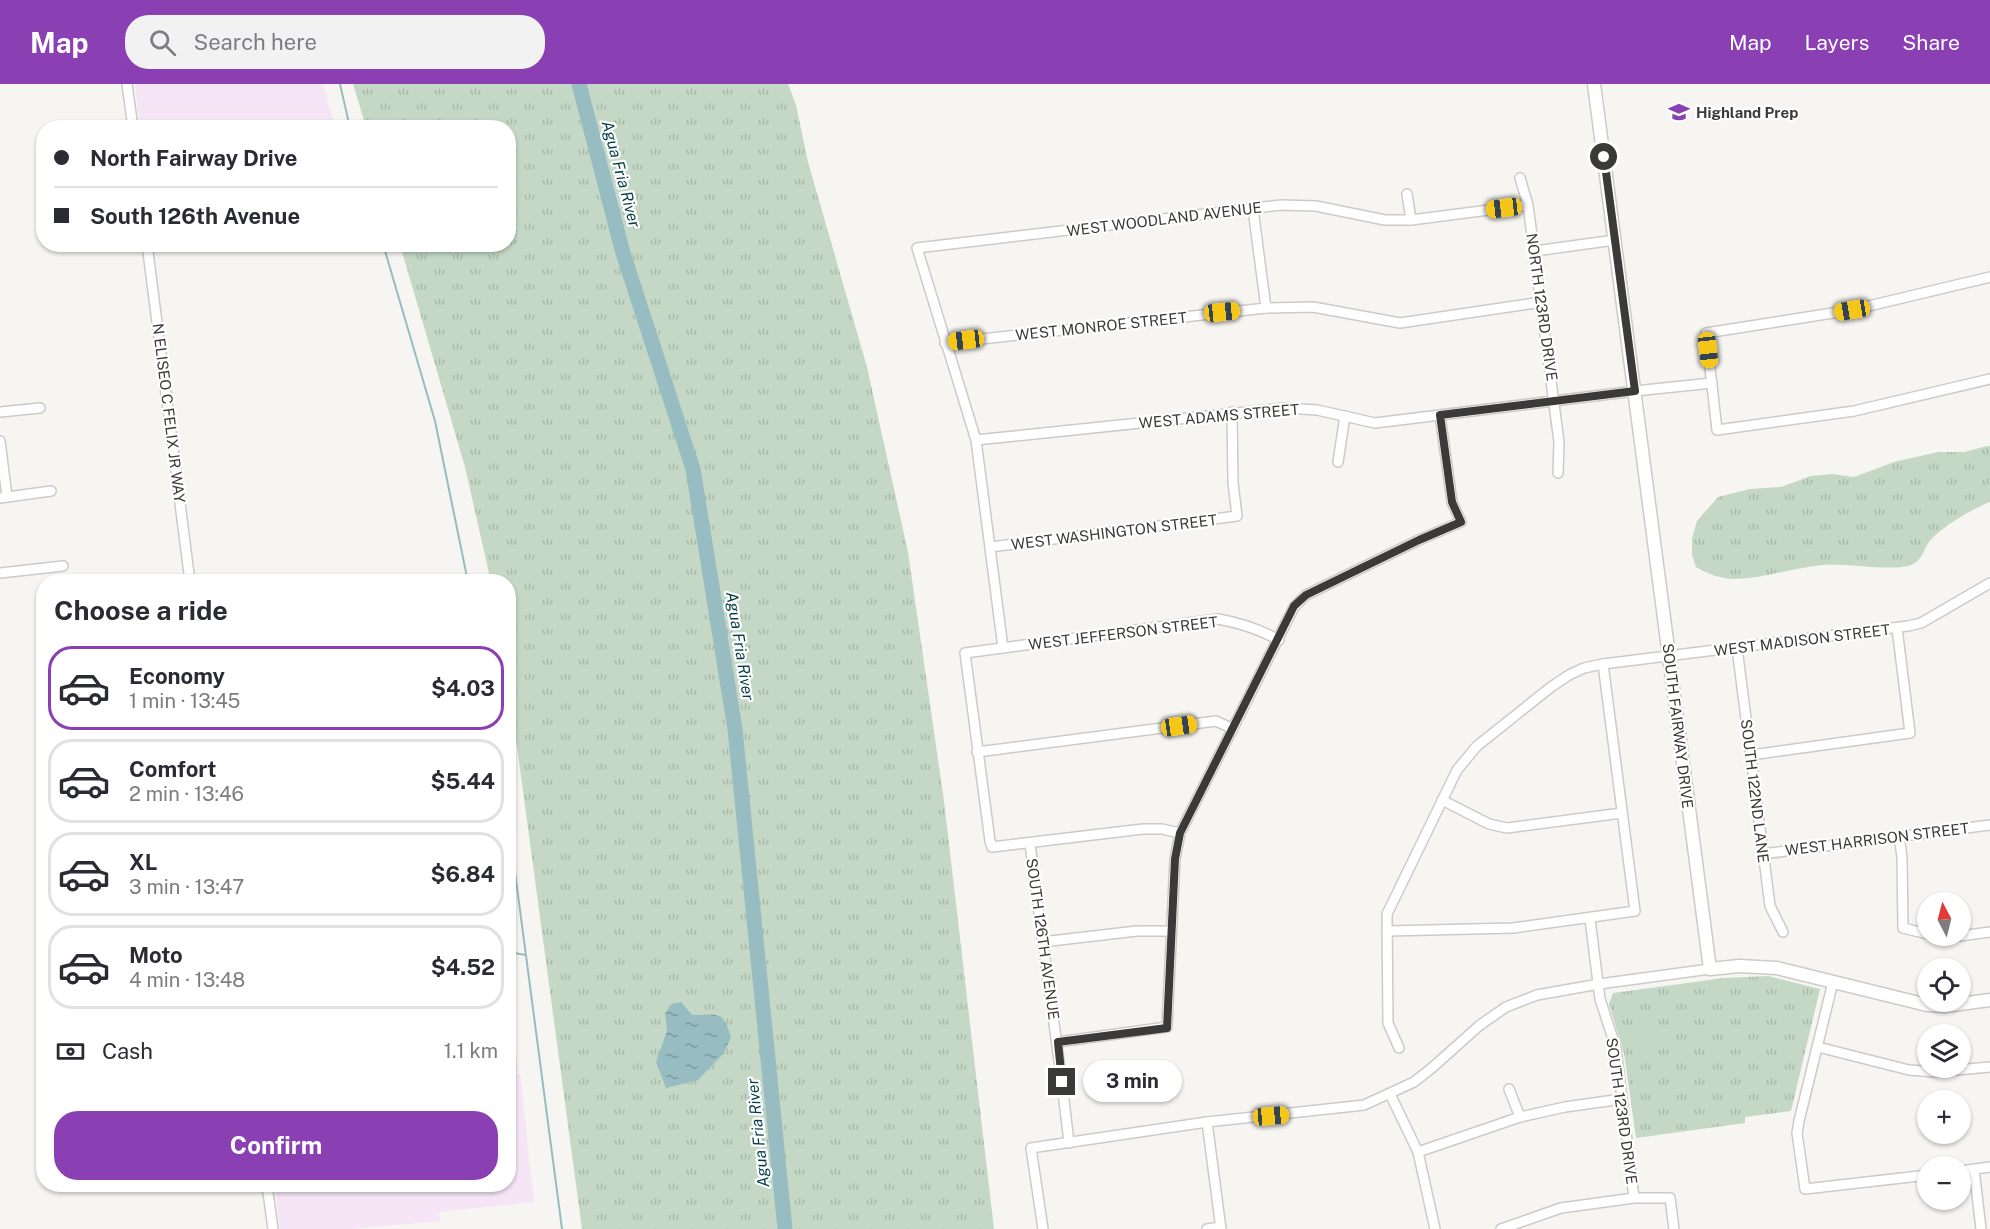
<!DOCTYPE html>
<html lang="en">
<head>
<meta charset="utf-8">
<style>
  body { margin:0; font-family:"Public Sans",sans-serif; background:#f2f2f3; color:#2b2b33; height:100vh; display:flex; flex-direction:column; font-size:22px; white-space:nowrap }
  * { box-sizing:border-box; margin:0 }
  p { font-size:20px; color:#7c7c81 }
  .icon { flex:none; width:33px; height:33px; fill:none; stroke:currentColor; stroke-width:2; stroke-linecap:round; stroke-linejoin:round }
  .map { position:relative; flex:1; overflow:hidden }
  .details { position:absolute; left:36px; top:490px; width:480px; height:618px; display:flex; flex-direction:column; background:#fff; border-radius:24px; box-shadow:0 2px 4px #0004 }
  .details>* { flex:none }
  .top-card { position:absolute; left:36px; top:36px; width:480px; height:132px; border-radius:24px; box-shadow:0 2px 4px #0004; display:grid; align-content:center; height:132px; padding:0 18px; background:#fff }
  .needle { width:39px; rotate:353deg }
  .buttons { position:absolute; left:1917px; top:808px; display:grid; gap:12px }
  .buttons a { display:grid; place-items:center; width:54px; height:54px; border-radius:50%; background:#fff; box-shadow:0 2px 4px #0004; font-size:30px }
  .end { position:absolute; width:27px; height:27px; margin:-14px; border:8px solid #3a3a38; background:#fff; box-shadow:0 0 0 3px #fff }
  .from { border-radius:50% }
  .bubble { position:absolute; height:42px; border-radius:21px; background:#fff; box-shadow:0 2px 4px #0004; font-size:20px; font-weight:700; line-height:42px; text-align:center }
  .car { position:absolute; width:18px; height:36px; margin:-18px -9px; border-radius:8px; box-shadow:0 0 4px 2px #0007; background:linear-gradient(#f5c518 24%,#345 0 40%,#f5c518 0 76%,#345 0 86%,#f5c518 0) }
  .top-card b { display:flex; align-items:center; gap:21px; height:57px; font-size:22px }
  .top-card b+b { border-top:2px solid #e1e1e2 }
  .top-card i { width:15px; height:15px; background:#2b2b33 }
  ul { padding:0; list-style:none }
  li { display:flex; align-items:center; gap:18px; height:84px; margin:0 12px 9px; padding:0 6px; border:3px solid #e1e1e2; border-radius:24px }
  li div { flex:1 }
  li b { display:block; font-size:22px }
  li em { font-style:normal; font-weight:700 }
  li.selected { border-color:#8a40b3 }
  li>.icon { width:54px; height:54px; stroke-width:1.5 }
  h2 { padding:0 18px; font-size:27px; line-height:72px }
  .pay { display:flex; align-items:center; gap:15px; height:66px; padding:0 18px; font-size:22px }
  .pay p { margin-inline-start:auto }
  .cta { display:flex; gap:12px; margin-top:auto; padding:12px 18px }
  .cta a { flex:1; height:69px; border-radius:24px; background:#8a40b3; color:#fff; font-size:24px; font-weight:700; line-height:69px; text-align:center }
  header { display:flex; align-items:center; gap:36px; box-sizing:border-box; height:84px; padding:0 30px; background:#8a40b3; color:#fff }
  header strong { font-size:28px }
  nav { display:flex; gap:33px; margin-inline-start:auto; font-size:21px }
  .search { width:420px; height:54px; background:#f2f2f3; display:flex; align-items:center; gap:15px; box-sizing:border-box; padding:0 21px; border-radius:24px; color:#7c7c81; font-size:22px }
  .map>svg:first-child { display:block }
  .commercial { fill:#f5e5f7 }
  .grass { fill:url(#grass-tufts) }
  .garden { fill:#c4d8c5 }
  .water { fill:url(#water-ripples) }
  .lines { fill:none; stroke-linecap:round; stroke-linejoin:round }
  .stream { stroke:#97bcc2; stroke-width:2 }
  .river { stroke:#97bcc2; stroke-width:15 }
  .minor-casing { stroke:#cdcbc8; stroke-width:12 }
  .tertiary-casing { stroke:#cdcbc8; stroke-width:15 }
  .minor { stroke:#fff; stroke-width:9 }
  .tertiary { stroke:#fff; stroke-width:12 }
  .route { stroke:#3a3a38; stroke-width:8 }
  .labels { text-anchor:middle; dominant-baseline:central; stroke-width:4.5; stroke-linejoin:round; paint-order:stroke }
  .poi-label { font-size:15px; font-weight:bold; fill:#3a3a38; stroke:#fff; text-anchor:start }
  .street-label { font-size:15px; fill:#3a3a38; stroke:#fff }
  .water-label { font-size:16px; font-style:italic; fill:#003d45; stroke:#fff }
</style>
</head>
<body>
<header>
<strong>Map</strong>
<div class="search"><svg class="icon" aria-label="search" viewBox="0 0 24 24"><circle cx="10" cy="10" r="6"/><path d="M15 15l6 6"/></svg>Search here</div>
<nav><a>Map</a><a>Layers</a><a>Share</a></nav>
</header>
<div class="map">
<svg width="1990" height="1145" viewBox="0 0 1990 1145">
  <defs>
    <pattern id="grass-tufts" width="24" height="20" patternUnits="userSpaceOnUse" patternTransform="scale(1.5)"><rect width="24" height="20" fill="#c4d8c5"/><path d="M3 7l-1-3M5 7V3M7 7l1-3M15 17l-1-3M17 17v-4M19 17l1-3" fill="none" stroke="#a9baaa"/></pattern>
    <pattern id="water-ripples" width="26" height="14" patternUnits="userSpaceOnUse" patternTransform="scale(1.5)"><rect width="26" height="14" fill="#97bcc2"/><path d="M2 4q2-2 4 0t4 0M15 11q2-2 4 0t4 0" fill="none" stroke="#7c9a9f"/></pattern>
  </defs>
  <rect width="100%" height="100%" fill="#f7f5f1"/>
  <g class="commercial">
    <path d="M135 0H323L335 43H140Z"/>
    <path d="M509 913 518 988 509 989H508Z"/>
    <path d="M520 990 534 1118 439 1128 440 1137 351 1145H280L275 1101H508L509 991Z"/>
  </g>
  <g class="grass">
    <path d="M353 0H788L796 21 808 78 867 283 908 468 944 717 994 1145H582L509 603 508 498H491L465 383 400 161 508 160V44L366 43Z"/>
    <path d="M1987 362H1990V418C1972 425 1941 443 1929 458 1923 466 1923 475 1913 480 1897 489 1843 478 1822 481 1793 484 1765 494 1735 495 1721 495 1708 490 1696 483L1692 471V454L1697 437 1718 413 1750 405 1781 403 1811 392 1832 390 1854 393 1894 378 1938 368H1964Z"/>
    <path d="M1768 892 1820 905 1791 1027 1745 1033V1039L1636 1054 1624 969 1609 920 1613 909 1724 894Z"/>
  </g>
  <path class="garden" d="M1651 929 1656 966 1638 968 1633 931Z"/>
  <path class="water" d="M681 918 692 931C719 931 722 925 731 953L724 969 698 996 666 1004 656 978 667 947 665 929 672 920Z"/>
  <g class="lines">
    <g class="stream">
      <path d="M340 0 350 44"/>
      <path d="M383 160 435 337 468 498"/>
      <path d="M508 735 562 1145"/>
      <path d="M508 868 526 871"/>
    </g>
    <path class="river" d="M579 0 623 169 693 385 735 645 785 1145"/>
    <defs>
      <g id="minor">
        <path d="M127 0 133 44"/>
        <path d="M1520 94 1528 121 1559 358 1558 389"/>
        <path d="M1407 110 1411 136"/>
        <path d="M1253 125 1266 224"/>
        <path d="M147 160 190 498"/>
        <path d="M1535 167 1615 156"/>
        <path d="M1990 193 1852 226 1706 249 1717 346 1854 327 1990 295"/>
        <path d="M945 259 1266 224 1313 223 1400 239 1542 218"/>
        <path d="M0 328 40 324"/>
        <path d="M976 356 1285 324 1317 326 1375 339 1635 307 1712 299"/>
        <path d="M0 357 7 413"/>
        <path d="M1338 378 1345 332"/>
        <path d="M0 414 51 407"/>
        <path d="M990 463 1237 432 1233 399 1232 328"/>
        <path d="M0 489 63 482"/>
        <path d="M1003 564 976 356 917 164 1281 121 1316 122 1385 136H1411L1528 121"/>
        <path d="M1737 564 1770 822 1783 848"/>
        <path d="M977 668 1216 637 1233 645"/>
        <path d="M1751 671 1910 649 1897 544"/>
        <path d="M1442 716 1489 740 1507 744 1622 729"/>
        <path d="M1180 749 1162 745H1143L992 763 990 757 965 569 1218 535C1241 539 1259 545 1279 556"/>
        <path d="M1899 752 1902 773 1903 844 1928 850"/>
        <path d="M1030 759C1042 859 1058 959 1069 1059"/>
        <path d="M1763 770 1990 741"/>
        <path d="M1590 835 1600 915 1616 964 1634 1114"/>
        <path d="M1387 847 1513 844 1635 827 1603 580"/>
        <path d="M1960 852 1990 848"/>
        <path d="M1042 858 1137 847H1170"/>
        <path d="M1833 898 1799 1037 1797 1049 1805 1105 1928 1091"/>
        <path d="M1058 958 1167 943 1175 775 1180 749 1294 523 1306 511 1419 456 1461 438 1452 418 1440 331"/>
        <path d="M1818 963 1909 986 1935 988 1990 983"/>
        <path d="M1399 964 1388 939 1387 830 1457 686 1477 662 1551 603 1569 591 1584 584 1603 580 1908 542 1921 539 1990 499"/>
        <path d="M1509 1005 1520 1033"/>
        <path d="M1390 1010 1418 1068 1435 1145"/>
        <path d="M1207 1038 1221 1145"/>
        <path d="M1418 1068 1520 1033 1565 1023 1622 1015"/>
        <path d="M1974 1085 1981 1145"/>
        <path d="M1960 1087 1990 1083"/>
        <path d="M267 1101 273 1145"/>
        <path d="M1043 1145 1031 1064 1207 1038 1364 1021 1414 998 1433 983 1480 941 1506 923 1537 911 1599 900 1710 885"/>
        <path d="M1207 1145 1221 1143"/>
        <path d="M1501 1145 1561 1124 1634 1114H1670L1674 1145"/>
      </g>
      <path id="tertiary" d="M1594 0 1710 885 1739 882 1777 884 1927 921 1945 922 1990 916"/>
    </defs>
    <use href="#minor" class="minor-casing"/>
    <use href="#tertiary" class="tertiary-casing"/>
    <use href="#minor" class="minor"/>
    <use href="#tertiary" class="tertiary"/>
  </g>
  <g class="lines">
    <path class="route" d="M1062 998 1058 958 1167 944 1175 775 1180 749 1294 522 1306 511 1419 456 1461 438 1452 418 1440 331 1635 307 1604 73"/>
  </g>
  <defs>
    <symbol id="school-bare" viewBox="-9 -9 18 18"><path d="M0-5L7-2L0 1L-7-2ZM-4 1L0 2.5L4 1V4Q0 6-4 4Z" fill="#8a40b3" stroke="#fff" stroke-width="2.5" paint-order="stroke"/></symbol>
  </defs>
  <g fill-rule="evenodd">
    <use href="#school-bare" x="1664" y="13" width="30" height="30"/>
  </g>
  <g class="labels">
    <g class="poi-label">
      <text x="1696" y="28">Highland Prep</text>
    </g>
    <g class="street-label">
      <text transform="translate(1164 135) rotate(-7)">WEST WOODLAND AVENUE</text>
      <text transform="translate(1542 223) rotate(82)">NORTH 123RD DRIVE</text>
      <text transform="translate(1101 242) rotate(-6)">WEST MONROE STREET</text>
      <text transform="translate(169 329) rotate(83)">N ELISEO C FELIX JR WAY</text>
      <text transform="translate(1219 332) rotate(-5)">WEST ADAMS STREET</text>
      <text transform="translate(1114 448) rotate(-7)">WEST WASHINGTON STREET</text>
      <text transform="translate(1123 549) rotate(-7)">WEST JEFFERSON STREET</text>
      <text transform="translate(1802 556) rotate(-7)">WEST MADISON STREET</text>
      <text transform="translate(1678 642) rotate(83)">SOUTH FAIRWAY DRIVE</text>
      <text transform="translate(1755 707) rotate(83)">SOUTH 122ND LANE</text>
      <text transform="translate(1877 755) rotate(-7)">WEST HARRISON STREET</text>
      <text transform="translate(1043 855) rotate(82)">SOUTH 126TH AVENUE</text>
      <text transform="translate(1622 1027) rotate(82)">SOUTH 123RD DRIVE</text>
    </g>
    <g class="water-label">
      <text transform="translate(621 90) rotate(75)">Agua Fria River</text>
      <text transform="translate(740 562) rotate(81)">Agua Fria River</text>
      <text transform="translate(758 1049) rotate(-96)">Agua Fria River</text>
    </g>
  </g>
</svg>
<div class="buttons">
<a><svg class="needle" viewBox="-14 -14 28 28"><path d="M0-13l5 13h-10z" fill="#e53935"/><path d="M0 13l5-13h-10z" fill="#7c7c81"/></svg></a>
<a><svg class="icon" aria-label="locate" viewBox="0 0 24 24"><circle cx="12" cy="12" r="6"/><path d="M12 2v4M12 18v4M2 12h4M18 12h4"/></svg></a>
<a><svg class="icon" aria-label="layers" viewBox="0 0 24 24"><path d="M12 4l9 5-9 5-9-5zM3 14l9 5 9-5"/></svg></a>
<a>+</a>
<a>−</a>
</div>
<i class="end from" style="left:1604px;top:73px"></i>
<i class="end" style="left:1062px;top:998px"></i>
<div class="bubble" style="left:1083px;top:976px;width:99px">3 min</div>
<i class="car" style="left:1504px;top:124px;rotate:263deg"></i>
<i class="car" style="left:1852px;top:226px;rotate:261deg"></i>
<i class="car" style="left:1222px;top:228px;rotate:84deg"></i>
<i class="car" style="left:966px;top:256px;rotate:263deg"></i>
<i class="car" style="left:1708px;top:266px;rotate:173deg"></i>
<i class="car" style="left:1179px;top:642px;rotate:82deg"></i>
<i class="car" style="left:1271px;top:1032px;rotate:85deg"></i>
<div class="top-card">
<b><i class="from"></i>North Fairway Drive</b>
<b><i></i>South 126th Avenue</b>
</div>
<section class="details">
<h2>Choose a ride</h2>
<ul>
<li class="selected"><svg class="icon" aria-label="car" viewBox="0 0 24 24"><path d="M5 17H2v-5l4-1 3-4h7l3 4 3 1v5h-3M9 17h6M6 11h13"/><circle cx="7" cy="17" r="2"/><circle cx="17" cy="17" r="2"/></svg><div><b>Economy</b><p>1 min · 13:45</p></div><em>$4.03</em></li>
<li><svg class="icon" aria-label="car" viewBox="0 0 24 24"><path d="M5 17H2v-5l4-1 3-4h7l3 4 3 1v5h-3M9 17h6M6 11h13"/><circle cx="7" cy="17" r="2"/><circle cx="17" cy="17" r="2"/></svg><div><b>Comfort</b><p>2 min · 13:46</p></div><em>$5.44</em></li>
<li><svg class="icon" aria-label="car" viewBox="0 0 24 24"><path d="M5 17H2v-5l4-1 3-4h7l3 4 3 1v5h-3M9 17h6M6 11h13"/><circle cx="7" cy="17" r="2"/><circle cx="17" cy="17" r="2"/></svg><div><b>XL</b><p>3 min · 13:47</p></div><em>$6.84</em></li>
<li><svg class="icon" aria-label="car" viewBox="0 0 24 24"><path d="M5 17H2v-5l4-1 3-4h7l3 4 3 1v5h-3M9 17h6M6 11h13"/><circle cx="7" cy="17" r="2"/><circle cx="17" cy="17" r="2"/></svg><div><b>Moto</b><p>4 min · 13:48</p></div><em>$4.52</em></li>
</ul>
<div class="pay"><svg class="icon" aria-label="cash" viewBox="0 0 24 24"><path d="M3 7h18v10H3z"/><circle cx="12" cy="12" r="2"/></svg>Cash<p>1.1 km</p></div>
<div class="cta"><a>Confirm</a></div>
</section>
</div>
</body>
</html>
